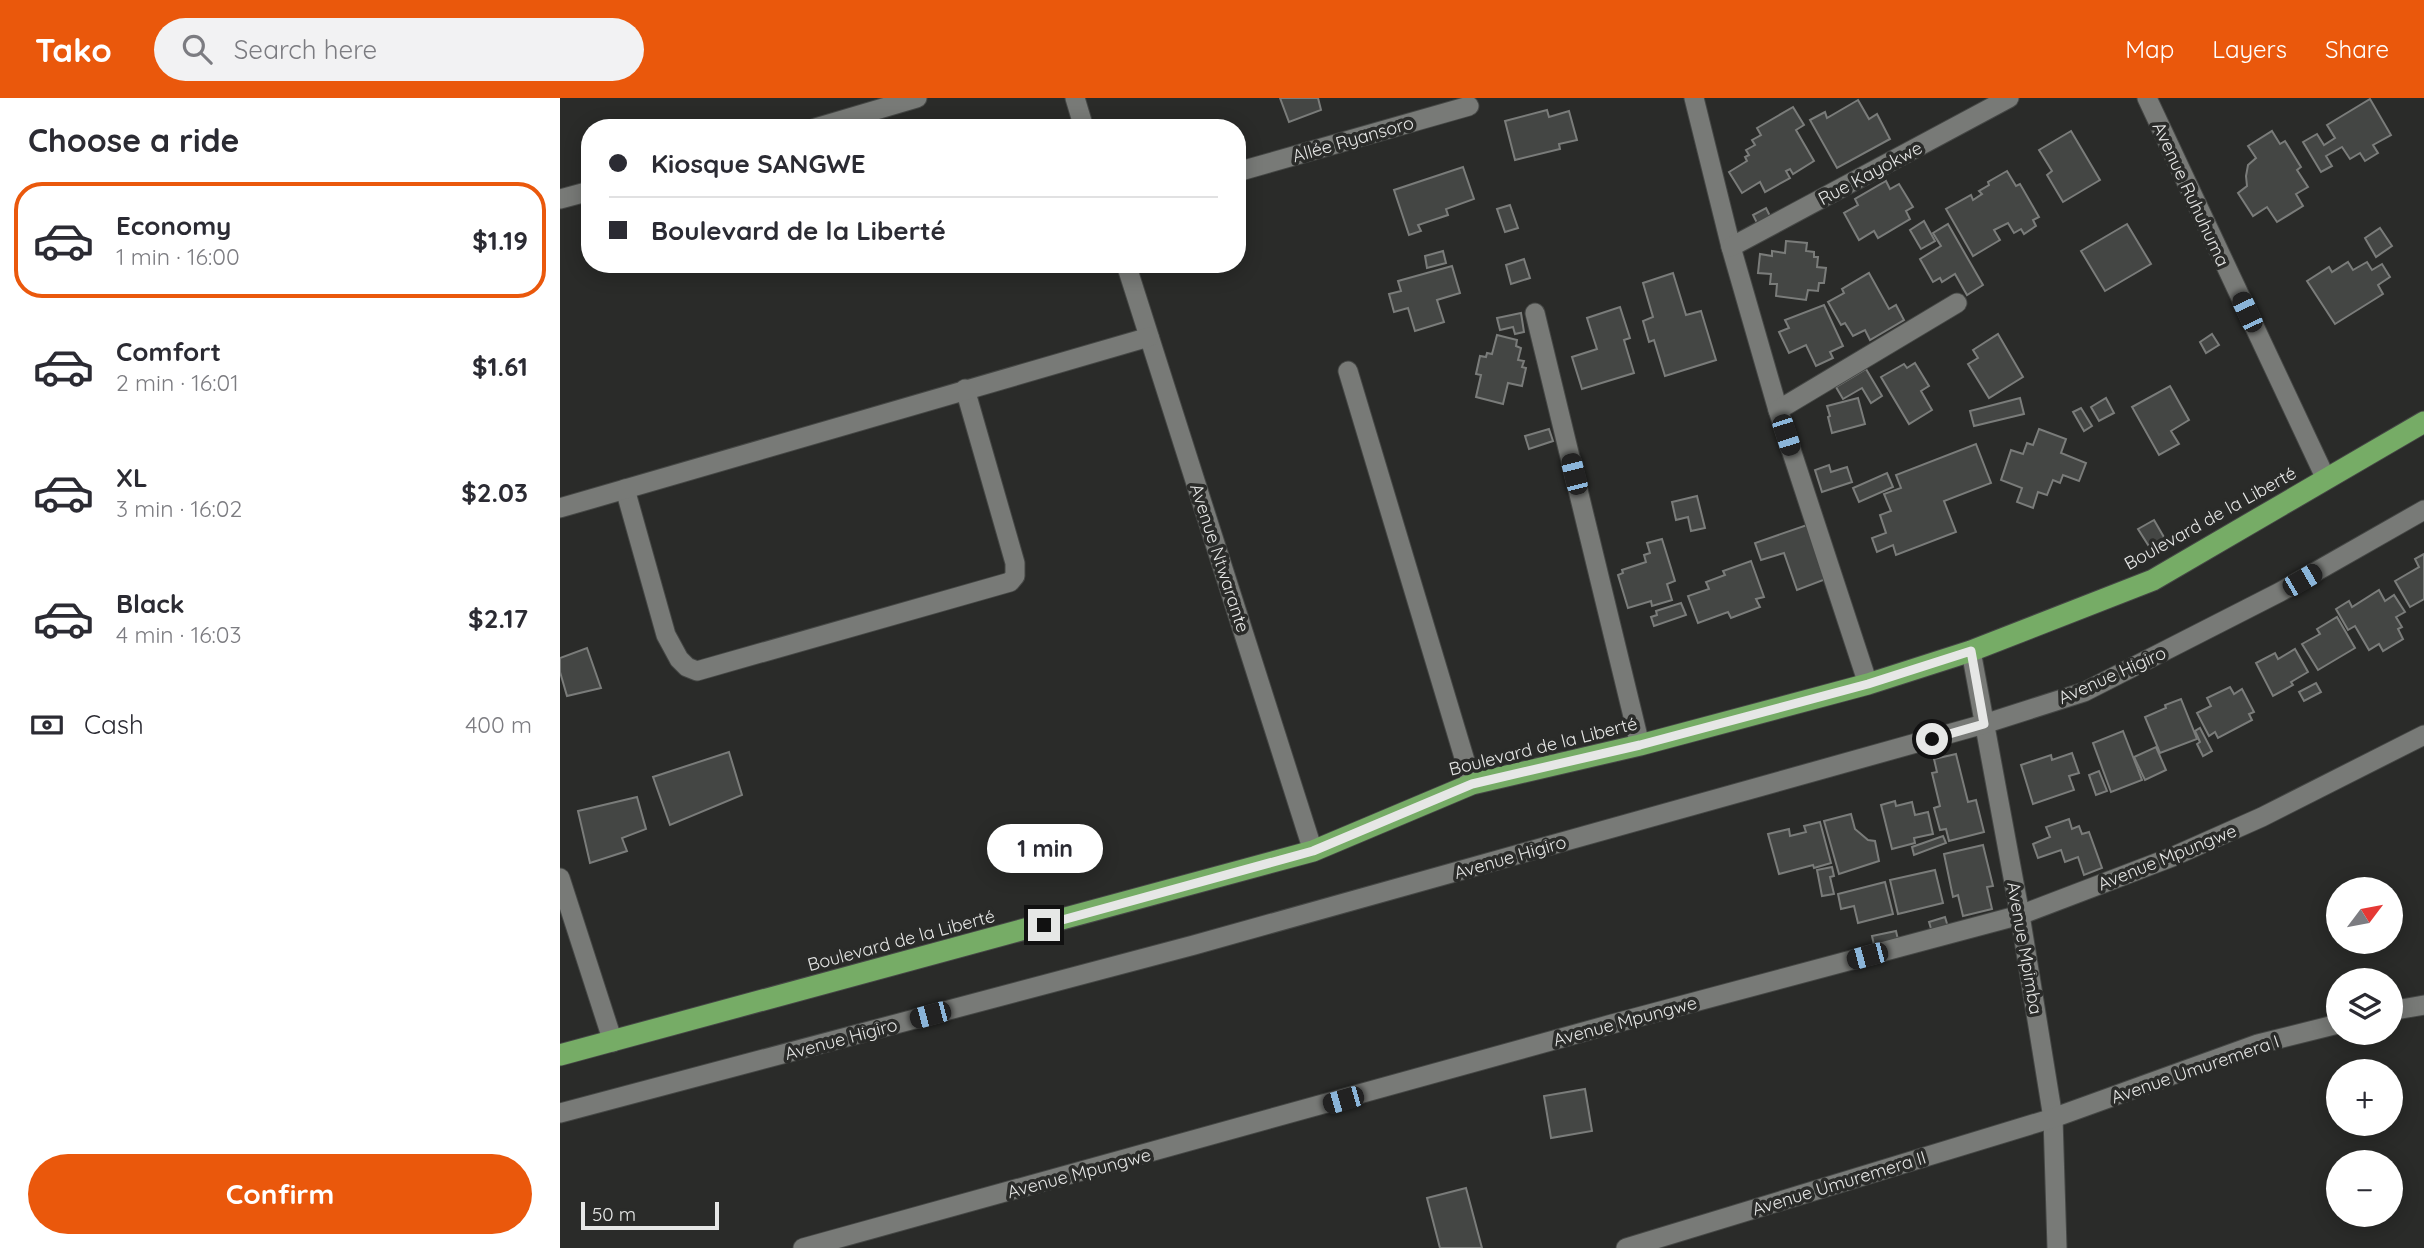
<!DOCTYPE html>
<html lang="en">
<head>
<meta charset="utf-8">
<style>
  body { margin:0; font-family:Quicksand,sans-serif; background:#f2f2f3; color:#2b2b33; height:100vh; display:flex; flex-direction:column; font-size:26px; white-space:nowrap }
  * { box-sizing:border-box; margin:0 }
  p { font-size:23px; color:#7c7c81 }
  .icon { flex:none; width:38px; height:38px; fill:none; stroke:currentColor; stroke-width:2; stroke-linecap:round; stroke-linejoin:round }
  .map { position:relative; flex:1; overflow:hidden }
  .drawer { display:flex; flex-direction:column; background:#fff; width:560px }
  .drawer>* { flex:none }
  .top-card { position:absolute; left:21px; top:21px; width:665px; height:154px; border-radius:28px; box-shadow:0 4px 18px #0003; display:grid; align-content:center; height:154px; padding:0 28px; background:#fff }
  .needle { width:46px; rotate:58deg }
  .tools { position:absolute; left:1766px; top:779px; display:grid; gap:14px }
  .tools a { display:grid; place-items:center; width:77px; height:77px; border-radius:50%; background:#fff; box-shadow:0 4px 18px #0003; font-size:35px }
  .scale { position:absolute; left:21px; bottom:18px; width:138px; box-sizing:border-box; padding-left:7px; border:4px solid #e6e7e6; border-top:0; font-size:19px; line-height:24px; white-space:nowrap; color:#e6e7e6; -webkit-text-stroke:5px #2a2b29; paint-order:stroke }
  .end { position:absolute; width:32px; height:32px; margin:-16px; border:9px solid #e6e7e6; background:#111; box-shadow:0 0 0 4px #111 }
  .from { border-radius:50% }
  .bubble { position:absolute; height:49px; border-radius:24px; background:#fff; box-shadow:0 4px 18px #0003; font-size:23px; font-weight:800; line-height:49px; text-align:center }
  .car { position:absolute; width:21px; height:42px; margin:-21px -10px; border-radius:9px; box-shadow:0 0 5px 2px #0007; background:linear-gradient(#222 24%,#8ab4d8 0 40%,#222 0 76%,#8ab4d8 0 86%,#222 0) }
  .top-card b { display:flex; align-items:center; gap:24px; height:66px; font-size:26px }
  .top-card b+b { border-top:2px solid #e1e1e2 }
  .top-card i { width:18px; height:18px; background:#2b2b33 }
  ul { padding:0; list-style:none }
  li { display:flex; align-items:center; gap:21px; height:116px; margin:0 14px 10px; padding:0 14px; border:4px solid transparent; border-radius:28px }
  li div { flex:1 }
  li b { display:block; font-size:26px }
  li em { font-style:normal; font-weight:800 }
  li.on { border-color:#ea580c }
  li>.icon { width:63px; height:63px; stroke-width:1.5 }
  h2 { padding:0 28px; font-size:32px; line-height:84px }
  .pay { display:flex; align-items:center; gap:18px; height:77px; padding:0 28px; font-size:26px }
  .pay p { margin-inline-start:auto }
  .button { display:flex; gap:14px; margin-top:auto; padding:14px 28px }
  .button a { flex:1; height:80px; border-radius:42px; background:#ea580c; color:#fff; font-size:28px; font-weight:800; line-height:80px; text-align:center }
  header { display:flex; align-items:center; gap:42px; box-sizing:border-box; height:98px; padding:0 35px; background:#ea580c; color:#fff }
  header strong { font-size:33px }
  nav { display:flex; gap:38px; margin-inline-start:auto; font-size:24px }
  .search { width:490px; height:63px; background:#f2f2f3; display:flex; align-items:center; gap:18px; box-sizing:border-box; padding:0 24px; border-radius:38px; color:#7c7c81; font-size:26px }
  main { display:flex; flex:1; min-height:0 }
  .map>svg:first-child { display:block }
  .building { fill:#444644; stroke:#7a7c7a; stroke-width:2 }
  .lines { fill:none; stroke-linecap:round; stroke-linejoin:round }
  .street-casing { stroke:#454745; stroke-width:21 }
  .highway-casing { stroke:#454745; stroke-width:23 }
  .street { stroke:#787a77; stroke-width:19 }
  .highway { stroke:#76ac66; stroke-width:21 }
  .route { stroke:#e6e7e6; stroke-width:9 }
  .labels { text-anchor:middle; dominant-baseline:central; stroke-width:7; stroke-linejoin:round; paint-order:stroke }
  .street-label { font-size:18px; fill:#e6e7e6; stroke:#2a2b29 }
</style>
</head>
<body>
<header>
<strong>Tako</strong>
<div class="search"><svg class="icon" aria-label="search" viewBox="0 0 24 24"><circle cx="10" cy="10" r="6"/><path d="M15 15l6 6"/></svg>Search here</div>
<nav><a>Map</a><a>Layers</a><a>Share</a></nav>
</header>
<main>
<section class="drawer">
<h2>Choose a ride</h2>
<ul>
<li class="on"><svg class="icon" aria-label="car" viewBox="0 0 24 24"><path d="M5 17H2v-5l4-1 3-4h7l3 4 3 1v5h-3M9 17h6M6 11h13"/><circle cx="7" cy="17" r="2"/><circle cx="17" cy="17" r="2"/></svg><div><b>Economy</b><p>1 min · 16:00</p></div><em>$1.19</em></li>
<li><svg class="icon" aria-label="car" viewBox="0 0 24 24"><path d="M5 17H2v-5l4-1 3-4h7l3 4 3 1v5h-3M9 17h6M6 11h13"/><circle cx="7" cy="17" r="2"/><circle cx="17" cy="17" r="2"/></svg><div><b>Comfort</b><p>2 min · 16:01</p></div><em>$1.61</em></li>
<li><svg class="icon" aria-label="car" viewBox="0 0 24 24"><path d="M5 17H2v-5l4-1 3-4h7l3 4 3 1v5h-3M9 17h6M6 11h13"/><circle cx="7" cy="17" r="2"/><circle cx="17" cy="17" r="2"/></svg><div><b>XL</b><p>3 min · 16:02</p></div><em>$2.03</em></li>
<li><svg class="icon" aria-label="car" viewBox="0 0 24 24"><path d="M5 17H2v-5l4-1 3-4h7l3 4 3 1v5h-3M9 17h6M6 11h13"/><circle cx="7" cy="17" r="2"/><circle cx="17" cy="17" r="2"/></svg><div><b>Black</b><p>4 min · 16:03</p></div><em>$2.17</em></li>
</ul>
<div class="pay"><svg class="icon" aria-label="cash" viewBox="0 0 24 24"><path d="M3 7h18v10H3z"/><circle cx="12" cy="12" r="2"/></svg>Cash<p>400 m</p></div>
<div class="button"><a>Confirm</a></div>
</section>
<div class="map">
<svg width="1864" height="1150" viewBox="0 0 1864 1150">
  <rect width="100%" height="100%" fill="#2a2b29"/>
  <g class="building">
    <path d="M720 0H758L761 12 729 24Z"/>
    <path d="M1810 1 1831 37 1813 47 1818 55 1805 63 1800 55 1790 61 1782 49 1766 58 1772 68 1761 74 1743 44 1757 36 1764 47 1775 40 1767 27Z"/>
    <path d="M1298 2 1309 21 1317 16 1330 41 1277 70 1250 22 1265 14 1267 20Z"/>
    <path d="M1233 9 1244 27 1236 32 1254 63 1233 76 1230 71 1226 73 1230 80 1205 94 1200 84 1182 95 1169 74 1187 63 1185 59 1189 57 1186 52 1195 47 1192 42 1201 37 1197 30Z"/>
    <path d="M987 12 989 19 1009 13 1017 42 999 46 1000 51 955 62 945 23Z"/>
    <path d="M1511 33 1540 82 1503 104 1487 77 1492 73 1479 52Z"/>
    <path d="M1712 33 1720 46 1725 43 1741 69 1737 72 1748 89 1736 96 1743 108 1717 124 1707 109 1693 118 1678 95 1687 88 1686 78 1688 67 1696 60 1688 48Z"/>
    <path d="M903 69 914 101 886 111 888 117 858 127 861 133 849 137 834 92Z"/>
    <path d="M1447 73 1456 88 1460 86 1479 119 1473 122 1476 128 1464 136 1461 131 1454 135 1448 125 1434 132 1440 142 1413 158 1386 111 1411 97 1413 102 1422 96 1419 93 1429 87 1428 84Z"/>
    <path d="M1326 83 1330 91 1339 86 1353 109 1346 113 1350 121 1318 140 1314 133 1299 142 1284 115 1298 107 1295 101Z"/>
    <path d="M950 107 958 130 945 134 937 111Z"/>
    <path d="M1206 110 1212 122 1199 129 1193 117Z"/>
    <path d="M1364 123 1375 143 1361 151 1350 132Z"/>
    <path d="M1388 126 1423 187 1407 197 1395 176 1382 184 1380 180 1373 184 1360 161 1381 148 1373 135Z"/>
    <path d="M1567 126 1591 166 1545 193 1521 153Z"/>
    <path d="M1820 130 1832 148 1816 159 1805 140Z"/>
    <path d="M1226 143 1247 145 1246 153 1254 154V159H1258L1257 169 1266 170 1264 185H1259L1258 193 1248 192 1246 202 1216 198 1217 186H1210L1211 176 1198 175 1200 156 1212 158V153L1225 155Z"/>
    <path d="M883 153 886 165 867 170 865 158Z"/>
    <path d="M964 161 970 180 951 186 946 167Z"/>
    <path d="M1788 164 1793 172 1807 164 1812 172 1822 166 1830 179 1818 187 1823 196 1775 226 1747 183 1769 169 1772 174Z"/>
    <path d="M892 168 900 195 877 202 884 224 855 233 848 210 834 214 829 196 841 193 838 183Z"/>
    <path d="M1113 175 1126 217 1141 213 1156 262 1105 278 1094 242 1089 244 1083 223 1093 219 1083 185Z"/>
    <path d="M1309 175 1329 211 1336 207 1344 222 1310 242 1305 232 1293 238 1285 225 1281 227 1268 204 1284 195 1282 191Z"/>
    <path d="M1264 207 1283 248 1270 254 1273 260 1256 268 1246 247 1229 255 1219 234 1229 230 1225 222Z"/>
    <path d="M1060 209 1070 240 1064 242 1074 275 1022 291 1012 259 1037 251 1027 220Z"/>
    <path d="M961 215 964 234 955 236 953 229 940 232 937 220Z"/>
    <path d="M1438 236 1463 279 1429 300 1408 266 1418 260 1413 252Z"/>
    <path d="M1652 236 1659 247 1646 255 1640 244Z"/>
    <path d="M937 237 957 242 956 248 961 250 958 262 964 263 962 269 966 270 962 288 948 285 943 306 916 299 921 277 916 276 920 258 926 259 927 255 932 256Z"/>
    <path d="M1355 265 1369 288 1361 293 1372 312 1349 326 1321 279 1344 266 1347 270Z"/>
    <path d="M1306 271 1322 298 1311 305 1302 290 1283 301 1276 289Z"/>
    <path d="M1610 288 1629 322 1611 333 1619 346 1599 357 1572 309Z"/>
    <path d="M1298 300 1305 326 1272 335 1268 319 1270 318 1267 308Z"/>
    <path d="M1460 300 1464 316 1414 328 1410 313Z"/>
    <path d="M1546 300 1554 315 1539 323 1531 309Z"/>
    <path d="M1521 310 1532 328 1524 333 1513 314Z"/>
    <path d="M989 331 993 343 969 351 965 338Z"/>
    <path d="M1479 331 1506 341 1501 355 1526 365 1519 383 1503 377 1500 385 1493 382 1487 397 1478 394 1473 410 1457 404 1462 390 1441 382 1451 352 1463 356 1467 345 1473 347Z"/>
    <path d="M1416 346 1431 385 1384 403 1396 434 1336 457 1333 447 1317 454 1312 440 1326 435 1320 417 1331 413 1324 396 1341 390 1336 377Z"/>
    <path d="M1269 367 1271 374 1287 369 1292 384 1262 394 1255 372Z"/>
    <path d="M1327 375 1333 389 1299 404 1293 390Z"/>
    <path d="M1137 398 1145 430 1131 433 1128 419 1116 422 1112 404Z"/>
    <path d="M1594 422 1605 441 1590 450 1578 431Z"/>
    <path d="M1247 427 1266 481 1237 492 1224 455 1201 462 1195 445Z"/>
    <path d="M1102 441 1115 483 1107 486 1112 502 1092 508 1091 503 1068 510 1058 477 1063 475 1062 472 1086 464 1084 457 1090 455 1087 445Z"/>
    <path d="M1864 456V501L1850 509 1835 483 1859 469 1855 461Z"/>
    <path d="M1191 463 1204 499 1196 501 1200 509 1171 520 1168 514 1138 525 1128 498 1149 491 1146 484 1165 477 1163 473Z"/>
    <path d="M1819 492 1825 503 1834 497 1845 514 1836 519 1842 529 1838 531 1843 541 1823 553 1819 546 1809 552 1795 528 1788 532 1776 511 1789 503 1792 509Z"/>
    <path d="M1121 505 1126 517 1094 528 1091 519 1097 517 1096 513Z"/>
    <path d="M1777 519 1795 550 1758 572 1742 546 1760 536 1757 531Z"/>
    <path d="M27 550 41 590 7 598 0 574V560Z"/>
    <path d="M1735 551 1748 574 1731 584 1733 587 1713 598 1696 565 1715 555 1718 561Z"/>
    <path d="M1756 585 1761 594 1744 603 1739 594Z"/>
    <path d="M1670 589 1674 596 1682 591 1694 614 1689 616 1692 622 1658 640 1655 634 1649 638 1637 615 1651 608 1647 600Z"/>
    <path d="M1621 601 1637 641 1600 655 1585 619 1606 610 1605 607Z"/>
    <path d="M1640 630 1652 653 1643 658 1637 646 1640 644 1635 633Z"/>
    <path d="M1563 633 1582 682 1551 694 1533 645Z"/>
    <path d="M1596 649 1606 672 1585 682 1574 659Z"/>
    <path d="M169 654 182 697 110 727 93 679Z"/>
    <path d="M1512 655 1519 675 1509 678 1514 692 1473 706 1461 667 1491 657 1492 662Z"/>
    <path d="M1396 656 1408 704 1416 702 1424 734 1389 743 1386 731 1380 732 1374 710 1380 708 1372 675 1377 674 1374 661Z"/>
    <path d="M1539 673 1547 693 1536 697 1529 677Z"/>
    <path d="M77 699 86 731 62 740 67 753 30 765 18 713Z"/>
    <path d="M1335 703 1336 708 1352 704 1355 717 1368 714 1373 736 1354 740 1355 745 1332 751 1321 707Z"/>
    <path d="M1291 716 1295 731 1308 742 1315 743 1319 763 1279 776 1264 723Z"/>
    <path d="M1509 721 1512 731 1519 728 1522 736 1529 734 1542 770 1524 777 1518 759 1505 764 1501 752 1478 760 1473 746 1490 739 1486 729Z"/>
    <path d="M1260 724 1271 765 1254 770 1253 767 1219 776 1208 736 1229 731 1230 738 1246 734 1244 728Z"/>
    <path d="M1383 738 1386 745 1354 757 1352 749Z"/>
    <path d="M1423 747 1433 788 1427 789 1432 811 1403 818 1398 797 1393 799 1384 756Z"/>
    <path d="M1272 769 1274 778 1270 779 1274 796 1262 798 1257 772Z"/>
    <path d="M1375 772 1383 805 1338 816 1330 782Z"/>
    <path d="M1325 784 1333 816 1298 825 1294 808 1281 811 1278 796Z"/>
    <path d="M1385 819 1388 829 1372 834 1369 824Z"/>
    <path d="M1336 833 1339 846 1315 851 1312 838Z"/>
    <path d="M1025 991 1032 1033 991 1040 984 998Z"/>
    <path d="M906 1090 922 1150H880L867 1100Z"/>
  </g>
  <g class="lines">
    <defs>
      <g id="street">
        <path d="M515 0 524 30"/>
        <path d="M1134 0 1171 149 1218 312 1308 586"/>
        <path d="M1587 0 1766 381"/>
        <path d="M255 30 357 0"/>
        <path d="M677 74 909 8"/>
        <path d="M0 101 30 93"/>
        <path d="M1171 149 1449 0"/>
        <path d="M566 166 753 753"/>
        <path d="M975 215 1080 647"/>
        <path d="M788 273 912 686"/>
        <path d="M1218 312 1397 205"/>
        <path d="M65 391 106 537 119 561 127 569 137 573 450 484 455 478V465L405 291"/>
        <path d="M0 410 589 239"/>
        <path d="M1411 553 1460 817 1493 1020 1497 1150"/>
        <path d="M0 780 53 944"/>
        <path d="M1830 913 1864 907"/>
        <path d="M0 1015 634 847 1424 626 1524 594 1720 494 1864 412"/>
        <path d="M243 1150 1052 926 1460 817 1612 759 1702 719 1864 637"/>
        <path d="M1066 1150 1493 1020 1698 946 1778 926"/>
      </g>
      <path id="highway" d="M0 957 753 753 912 686 1080 647 1308 586 1411 553 1593 482 1864 324"/>
    </defs>
    <use href="#street" class="street-casing"/>
    <use href="#highway" class="highway-casing"/>
    <use href="#street" class="street"/>
    <use href="#highway" class="highway"/>
  </g>
  <g class="lines">
    <path class="route" d="M484 827 753 753 912 686 1080 647 1308 586 1411 553 1424 626 1372 641"/>
  </g>
  <g class="labels">
    <g class="street-label">
      <text transform="translate(793 41) rotate(-16)">Allée Ryansoro</text>
      <text transform="translate(1310 75) rotate(-28)">Rue Kayokwe</text>
      <text transform="translate(1631 96) rotate(65)">Avenue Ruhuhuma</text>
      <text transform="translate(1650 420) rotate(-29)">Boulevard de la Liberté</text>
      <text transform="translate(660 460) rotate(72)">Avenue Ntwarante</text>
      <text transform="translate(1552 577) rotate(-24)">Avenue Higiro</text>
      <text transform="translate(983 648) rotate(-14)">Boulevard de la Liberté</text>
      <text transform="translate(950 759) rotate(-16)">Avenue Higiro</text>
      <text transform="translate(1607 759) rotate(-22)">Avenue Mpungwe</text>
      <text transform="translate(341 842) rotate(-15)">Boulevard de la Liberté</text>
      <text transform="translate(1465 850) rotate(80)">Avenue Mpimba</text>
      <text transform="translate(1065 923) rotate(-15)">Avenue Mpungwe</text>
      <text transform="translate(281 941) rotate(-15)">Avenue Higiro</text>
      <text transform="translate(1635 971) rotate(-19)">Avenue Umuremera I</text>
      <text transform="translate(519 1075) rotate(-15)">Avenue Mpungwe</text>
      <text transform="translate(1279 1085) rotate(-17)">Avenue Umuremera II</text>
    </g>
  </g>
</svg>
<div class="tools">
<a><svg class="needle" viewBox="-14 -14 28 28"><path d="M0-13l5 13h-10z" fill="#e53935"/><path d="M0 13l5-13h-10z" fill="#7c7c81"/></svg></a>
<a><svg class="icon" aria-label="layers" viewBox="0 0 24 24"><path d="M12 4l9 5-9 5-9-5zM3 14l9 5 9-5"/></svg></a>
<a>+</a>
<a>−</a>
</div>
<div class="scale">50 m</div>
<i class="end from" style="left:1372px;top:641px"></i>
<i class="end" style="left:484px;top:827px"></i>
<div class="bubble" style="left:427px;top:726px;width:116px">1 min</div>
<i class="car" style="left:1687px;top:214px;rotate:335deg"></i>
<i class="car" style="left:1226px;top:337px;rotate:162deg"></i>
<i class="car" style="left:1014px;top:376px;rotate:346deg"></i>
<i class="car" style="left:1742px;top:482px;rotate:60deg"></i>
<i class="car" style="left:1307px;top:858px;rotate:255deg"></i>
<i class="car" style="left:370px;top:917px;rotate:255deg"></i>
<i class="car" style="left:783px;top:1002px;rotate:254deg"></i>
<div class="top-card">
<b><i class="from"></i>Kiosque SANGWE</b>
<b><i></i>Boulevard de la Liberté</b>
</div>
</div>
</main>
</body>
</html>
